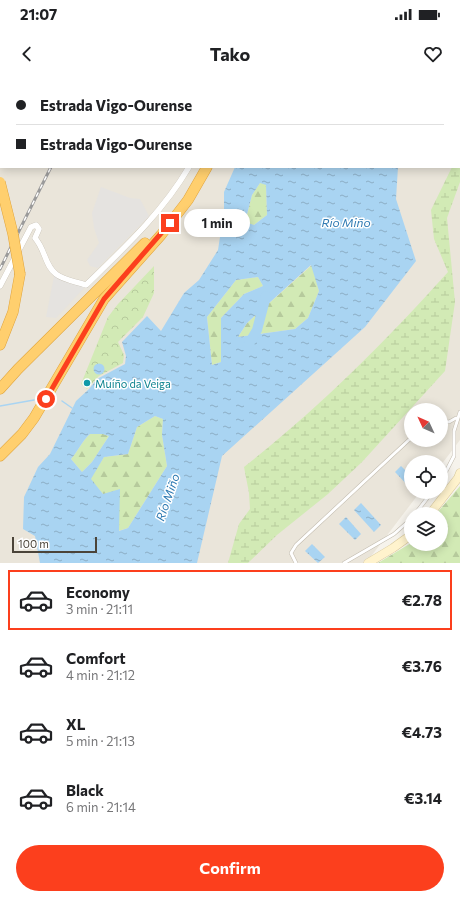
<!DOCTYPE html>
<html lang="en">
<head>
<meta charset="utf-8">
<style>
  body { margin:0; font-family:Commissioner,sans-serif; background:#f2f2f2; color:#202124; height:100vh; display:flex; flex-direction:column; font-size:15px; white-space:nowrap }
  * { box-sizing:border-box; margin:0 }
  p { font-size:13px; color:#757577 }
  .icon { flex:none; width:22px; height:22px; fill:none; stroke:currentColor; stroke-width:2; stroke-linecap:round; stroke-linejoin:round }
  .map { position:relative; height:483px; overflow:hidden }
  .drawer { display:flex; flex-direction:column; background:#fff; flex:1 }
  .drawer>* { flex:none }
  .banner { position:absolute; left:0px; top:0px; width:460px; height:88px; box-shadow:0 2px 10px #0003; display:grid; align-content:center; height:88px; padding:0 16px; background:#fff }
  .needle { width:26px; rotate:314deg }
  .fabs { position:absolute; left:404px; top:323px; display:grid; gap:8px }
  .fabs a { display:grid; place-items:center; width:44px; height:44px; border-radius:50%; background:#fff; box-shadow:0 2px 10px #0003; font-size:20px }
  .scale { position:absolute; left:12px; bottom:10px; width:85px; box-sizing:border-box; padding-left:4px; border:2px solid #4b4439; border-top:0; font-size:11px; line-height:14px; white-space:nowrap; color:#4b4439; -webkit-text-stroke:3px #fff; paint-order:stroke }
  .end { position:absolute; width:18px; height:18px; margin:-9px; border:5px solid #fc3f1d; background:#fff; box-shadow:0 0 0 2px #fff }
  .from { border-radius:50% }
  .bubble { position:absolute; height:28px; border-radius:14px; background:#fff; box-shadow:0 2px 10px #0003; font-size:13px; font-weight:700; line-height:28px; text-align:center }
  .banner b { display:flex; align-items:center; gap:14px; height:38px; font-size:15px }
  .banner b+b { border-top:1px solid #e0e0e0 }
  .banner i { width:10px; height:10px; background:#202124 }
  ul { padding:7px 0 0; list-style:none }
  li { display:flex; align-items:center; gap:12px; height:60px; margin:0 8px 6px; padding:0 8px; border:2px solid transparent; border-radius:0px }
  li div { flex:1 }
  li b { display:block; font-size:15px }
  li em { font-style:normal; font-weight:700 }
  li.active { border-color:#fc3f1d }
  li>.icon { width:36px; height:36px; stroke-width:1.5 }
  .button { display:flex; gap:8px; margin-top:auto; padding:8px 16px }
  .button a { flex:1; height:46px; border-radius:24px; background:#fc3f1d; color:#fff; font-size:16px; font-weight:700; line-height:46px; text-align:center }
  .status { display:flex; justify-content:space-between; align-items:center; height:28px; padding:0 20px; background:#fff; direction:ltr }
  .status svg { height:11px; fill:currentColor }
  header { display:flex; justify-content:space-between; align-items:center; height:52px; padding:0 16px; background:#fff; font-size:18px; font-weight:700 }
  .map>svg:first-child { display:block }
  .residential { fill:#eae5da; fill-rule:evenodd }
  .industrial { fill:#e6e2dd }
  .forest { fill:url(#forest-firs) }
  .wetland { fill:url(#wetland-marsh) }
  .park { fill:url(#park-crowns) }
  .parking { fill:#e5e3e0 }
  .water { fill:url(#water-ripples); fill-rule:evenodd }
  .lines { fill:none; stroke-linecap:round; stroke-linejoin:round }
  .stream { stroke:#a9d4f2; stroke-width:1.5 }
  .river { stroke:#a9d4f2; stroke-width:10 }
  .lane-casing { stroke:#c2bbae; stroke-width:4 }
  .street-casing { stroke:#c2bbae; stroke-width:6 }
  .secondary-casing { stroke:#d6c79b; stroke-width:9 }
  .highway-casing { stroke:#e0a43c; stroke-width:11 }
  .lane { stroke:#fff; stroke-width:3 }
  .street { stroke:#fff; stroke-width:5.5 }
  .secondary { stroke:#fff3cd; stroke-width:8 }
  .highway { stroke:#ffcf6e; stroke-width:10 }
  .rail-casing { stroke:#9a9a9a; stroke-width:3 }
  .rail { stroke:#fff; stroke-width:1.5; stroke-dasharray:4.5; stroke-linecap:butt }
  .highway-bridge-casing { stroke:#e0a43c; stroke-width:11; stroke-linecap:butt }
  .highway-bridge { stroke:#ffcf6e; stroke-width:10 }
  .route { stroke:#fc3f1d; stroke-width:5 }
  .culture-dot { fill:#0f9aa8; stroke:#fff; stroke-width:1.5 }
  .labels { text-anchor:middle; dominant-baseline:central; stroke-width:3; stroke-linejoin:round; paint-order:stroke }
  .culture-label { font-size:11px; fill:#0d838f; stroke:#fff; text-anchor:start }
  .water-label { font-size:12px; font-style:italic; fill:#2e7ab2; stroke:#fff }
</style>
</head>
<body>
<div class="status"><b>21:07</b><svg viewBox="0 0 49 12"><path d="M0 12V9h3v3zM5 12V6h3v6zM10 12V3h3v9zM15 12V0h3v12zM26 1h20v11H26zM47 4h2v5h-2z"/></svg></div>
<header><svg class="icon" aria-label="back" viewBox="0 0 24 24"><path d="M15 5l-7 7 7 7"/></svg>Tako<svg class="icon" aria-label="heart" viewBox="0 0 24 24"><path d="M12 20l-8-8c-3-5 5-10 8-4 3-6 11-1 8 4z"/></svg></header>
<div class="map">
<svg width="460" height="483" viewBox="0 0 460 483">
  <defs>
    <pattern id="forest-firs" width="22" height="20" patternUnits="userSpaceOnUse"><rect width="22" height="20" fill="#d2eab5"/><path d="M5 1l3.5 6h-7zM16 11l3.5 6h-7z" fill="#b6ca9c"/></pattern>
    <pattern id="wetland-marsh" width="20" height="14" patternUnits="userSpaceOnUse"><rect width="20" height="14" fill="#d2eab5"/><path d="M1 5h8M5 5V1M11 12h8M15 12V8" fill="none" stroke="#b6ca9c"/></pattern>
    <pattern id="park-crowns" width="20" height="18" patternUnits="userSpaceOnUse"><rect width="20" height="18" fill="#d2eab5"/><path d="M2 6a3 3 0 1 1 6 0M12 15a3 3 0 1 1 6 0" fill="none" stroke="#b6ca9c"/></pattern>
    <pattern id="water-ripples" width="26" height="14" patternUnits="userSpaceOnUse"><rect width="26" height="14" fill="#a9d4f2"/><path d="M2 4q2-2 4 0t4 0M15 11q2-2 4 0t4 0" fill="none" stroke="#8caec5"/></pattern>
  </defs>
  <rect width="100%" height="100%" fill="#f6f3ec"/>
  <path class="residential" d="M0 0H460V360L441 385V382H411V412H420L366 483H0ZM1 1H459V87H1ZM411 330H441V360H411Z"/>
  <path class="industrial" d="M0 0H80L1 1V13Z"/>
  <g class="forest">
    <path d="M260 103 266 104 267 135 254 145 245 143 252 115Z"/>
    <path d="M312 185 319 211 308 238 295 249 238 257 247 243Z"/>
    <path d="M258 197 263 206 244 214 221 238V282L212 285 207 237 236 200Z"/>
    <path d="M155 336 163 339 162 355 167 386 128 448 118 451 103 414 90 399 104 377 128 374 137 347Z"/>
    <path d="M90 354H103L109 356 92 382 82 392 71 379C78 371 82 361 90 354Z"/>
    <path d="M460 406V483H378L411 463 441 464V434H436Z"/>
  </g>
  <g class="wetland">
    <path d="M431 0H460V56L459 1Z"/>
    <path d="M460 60V102L447 138 455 222 445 291 362 382 328 414 277 455 248 483H228L239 444 250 429 249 413 244 387C320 327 383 264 448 192L434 159 431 130 452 87H459Z"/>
  </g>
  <path class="park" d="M154 186V213L143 237 118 262 124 275 123 283 99 296 87 309 81 304 108 237 118 224Z"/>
  <g class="parking">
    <path d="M101 107 130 118 140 119 149 136 98 188 90 186 87 180 99 163 94 148 92 133Z"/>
    <path d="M54 196 85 207 56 238 46 237Z"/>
  </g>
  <g class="water">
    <path d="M260 0H360L361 1H260Z"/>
    <path d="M235 87H398L396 119 416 181 365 247 222 376 197 483H40L35 456 23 449 24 417 38 387 50 374 76 321 89 309 97 299 125 284 126 276 122 262 147 236 161 251 184 213 199 200 218 170 224 131V112ZM260 103 266 105 267 135 254 145 245 142 252 115ZM311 185 319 211 308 238 295 249 238 257 247 243ZM258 197 263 206 244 214 221 238V282L212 285 207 237 236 200ZM155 336 163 339 162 355 167 386 128 448 119 451 120 409 103 414 91 399 104 377 128 374 137 347ZM90 354H103L109 356 92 382 82 392 71 379C78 371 82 361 90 354Z"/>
    <circle cx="99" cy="289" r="5.5"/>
    <path d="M401 386 411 396 410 408 395 392Z"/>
    <path d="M361 423 381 445 374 452 354 430Z"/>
    <path d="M346 437 361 454 355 460 339 444Z"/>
    <path d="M312 464 325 477 318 483 305 471Z"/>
  </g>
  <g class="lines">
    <g class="stream">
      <path d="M62 321 72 328"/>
      <path d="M0 326 34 320"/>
    </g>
    <path class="river" d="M247 267 257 250 266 216"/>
    <defs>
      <g id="lane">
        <path d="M441 341 449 342 456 338"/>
        <path d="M441 401 454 376V351L460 332"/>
        <path d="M415 434 432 412"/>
        <path d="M296 483 291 473 296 465 411 358"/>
        <path d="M344 483 394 454 411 439"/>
      </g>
      <g id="street">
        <path d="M223 1V0"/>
        <path d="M0 206 31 147 36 145 39 149 35 158C45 169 45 186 56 194 63 200 78 202 86 205 124 168 162 133 189 87"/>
      </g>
      <g id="secondary">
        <path d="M430 434 458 398 460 393"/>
        <path d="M368 483 393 468 411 455"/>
      </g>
      <g id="highway">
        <path d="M6 1V0"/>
        <path d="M235 1V0"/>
        <path d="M0 8 1 6"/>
        <path d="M0 19 1 16"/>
        <path d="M0 265 13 232 20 194"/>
        <path d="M0 309 18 289 145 163"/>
        <path d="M0 376 22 354 34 338 104 219 161 155 188 120 207 87"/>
      </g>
    </defs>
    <use href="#lane" class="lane-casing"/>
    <use href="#street" class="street-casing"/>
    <use href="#secondary" class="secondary-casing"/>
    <use href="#highway" class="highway-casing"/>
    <use href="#lane" class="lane"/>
    <use href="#street" class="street"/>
    <use href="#secondary" class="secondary"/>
    <use href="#highway" class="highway"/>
    <defs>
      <g id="rail">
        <path d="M95 1V0"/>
        <path d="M0 189 51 87"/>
      </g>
    </defs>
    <use href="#rail" class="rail-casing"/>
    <use href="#rail" class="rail"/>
    <defs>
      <path id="highway-bridge" d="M0 102 13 154 20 194"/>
    </defs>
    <use href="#highway-bridge" class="highway-bridge-casing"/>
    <use href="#highway-bridge" class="highway-bridge"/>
  </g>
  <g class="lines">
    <path class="route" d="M46 319 104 219 170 143"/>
  </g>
  <circle class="culture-dot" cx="87" cy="303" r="4"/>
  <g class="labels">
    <g class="culture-label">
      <text x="95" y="303">Muíño da Veiga</text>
    </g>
    <g class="water-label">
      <text x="346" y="142">Río Miño</text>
      <text transform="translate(167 417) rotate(-71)">Río Miño</text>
    </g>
  </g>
</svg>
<div class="fabs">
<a><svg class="needle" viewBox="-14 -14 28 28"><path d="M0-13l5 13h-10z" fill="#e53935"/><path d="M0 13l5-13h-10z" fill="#757577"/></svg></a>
<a><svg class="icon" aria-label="locate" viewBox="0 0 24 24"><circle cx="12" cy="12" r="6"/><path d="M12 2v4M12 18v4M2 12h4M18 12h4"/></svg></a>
<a><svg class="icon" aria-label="layers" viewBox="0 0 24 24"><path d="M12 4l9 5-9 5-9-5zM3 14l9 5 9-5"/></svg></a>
</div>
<div class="scale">100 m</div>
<i class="end from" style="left:46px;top:319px"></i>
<i class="end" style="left:170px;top:143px"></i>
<div class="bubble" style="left:184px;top:129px;width:66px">1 min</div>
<div class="banner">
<b><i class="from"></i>Estrada Vigo-Ourense</b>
<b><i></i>Estrada Vigo-Ourense</b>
</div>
</div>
<section class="drawer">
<ul>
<li class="active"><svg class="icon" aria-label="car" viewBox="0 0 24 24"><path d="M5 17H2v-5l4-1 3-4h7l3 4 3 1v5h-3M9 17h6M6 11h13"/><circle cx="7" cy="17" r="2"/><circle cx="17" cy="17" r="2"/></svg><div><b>Economy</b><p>3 min · 21:11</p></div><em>€2.78</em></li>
<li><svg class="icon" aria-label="car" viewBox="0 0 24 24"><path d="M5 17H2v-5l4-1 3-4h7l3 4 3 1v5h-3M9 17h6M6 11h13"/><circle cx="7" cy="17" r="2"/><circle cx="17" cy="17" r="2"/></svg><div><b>Comfort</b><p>4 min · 21:12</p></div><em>€3.76</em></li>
<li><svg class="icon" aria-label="car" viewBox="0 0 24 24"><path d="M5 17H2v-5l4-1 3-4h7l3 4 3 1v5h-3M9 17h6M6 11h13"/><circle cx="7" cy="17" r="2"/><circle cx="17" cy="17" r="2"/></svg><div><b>XL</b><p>5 min · 21:13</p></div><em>€4.73</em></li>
<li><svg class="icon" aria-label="car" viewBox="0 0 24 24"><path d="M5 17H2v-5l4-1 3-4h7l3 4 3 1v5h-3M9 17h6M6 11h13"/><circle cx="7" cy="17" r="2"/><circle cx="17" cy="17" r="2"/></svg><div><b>Black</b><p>6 min · 21:14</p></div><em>€3.14</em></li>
</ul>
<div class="button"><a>Confirm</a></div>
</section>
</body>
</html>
